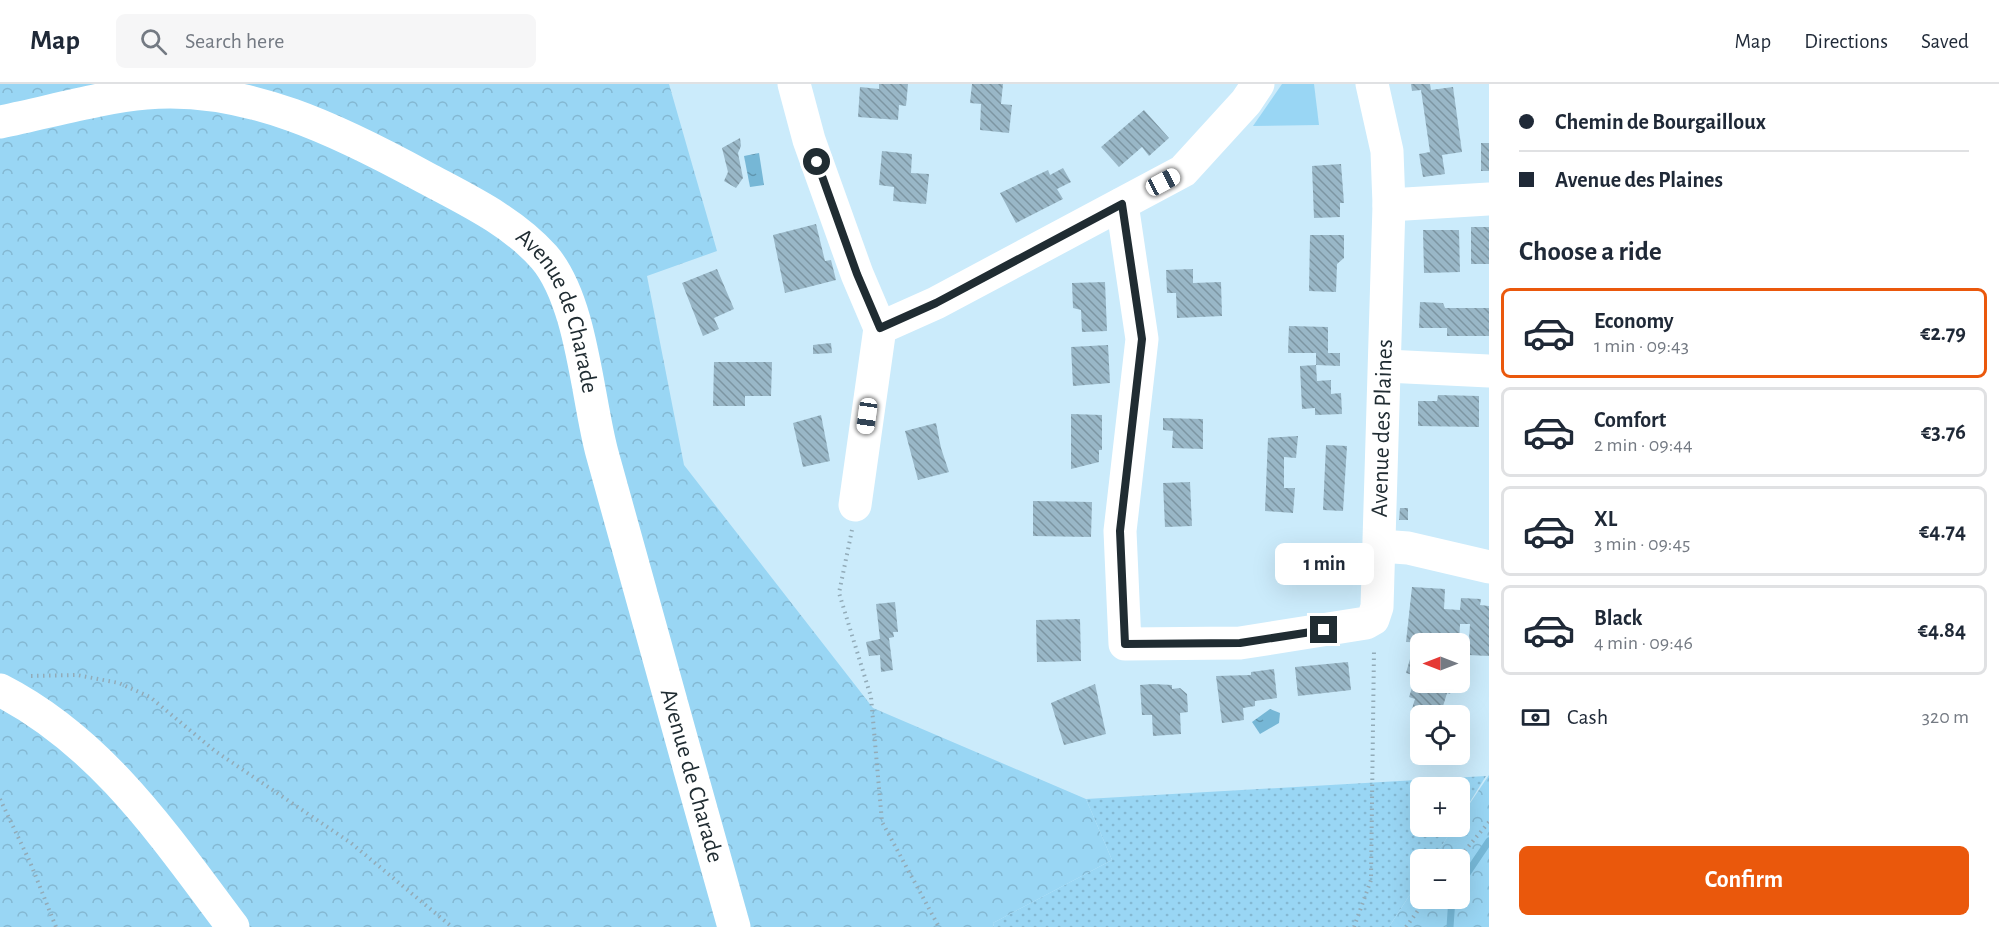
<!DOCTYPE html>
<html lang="en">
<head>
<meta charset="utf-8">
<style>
  body { margin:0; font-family:"Alegreya Sans",sans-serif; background:#f6f6f7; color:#1f2937; height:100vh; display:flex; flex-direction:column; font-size:22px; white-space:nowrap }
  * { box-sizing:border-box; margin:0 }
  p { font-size:20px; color:#747a83 }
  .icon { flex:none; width:33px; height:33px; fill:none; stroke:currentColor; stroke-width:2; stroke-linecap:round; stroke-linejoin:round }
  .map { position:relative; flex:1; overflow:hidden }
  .side { display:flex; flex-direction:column; background:#fff; width:510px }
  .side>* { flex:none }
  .banner { display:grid; align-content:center; height:132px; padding:0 30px; background:#fff }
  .needle { width:39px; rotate:270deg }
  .tools { position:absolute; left:1410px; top:549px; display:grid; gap:12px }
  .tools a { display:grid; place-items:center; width:60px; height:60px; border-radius:9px; background:#fff; box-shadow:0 6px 24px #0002; font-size:30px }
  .end { position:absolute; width:27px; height:27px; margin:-14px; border:8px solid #202c32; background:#fff; box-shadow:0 0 0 3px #fff }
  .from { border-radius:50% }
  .bubble { position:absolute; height:42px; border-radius:9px; background:#fff; box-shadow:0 6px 24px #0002; font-size:20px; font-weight:700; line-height:42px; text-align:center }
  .car { position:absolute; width:18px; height:36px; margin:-18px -9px; border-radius:8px; box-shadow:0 0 4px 2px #0007; background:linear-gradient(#fff 24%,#345 0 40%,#fff 0 76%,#345 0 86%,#fff 0) }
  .banner b { display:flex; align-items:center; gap:21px; height:57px; font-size:22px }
  .banner b+b { border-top:2px solid #e0e1e3 }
  .banner i { width:15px; height:15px; background:#1f2937 }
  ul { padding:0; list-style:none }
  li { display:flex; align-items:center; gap:18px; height:90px; margin:0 12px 9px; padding:0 18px; border:3px solid #e0e1e3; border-radius:9px }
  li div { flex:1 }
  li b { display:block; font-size:22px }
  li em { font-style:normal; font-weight:700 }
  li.current { border-color:#ea580c }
  li>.icon { width:54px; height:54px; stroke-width:1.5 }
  h2 { padding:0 30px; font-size:27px; line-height:72px }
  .pay { display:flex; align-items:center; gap:15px; height:66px; padding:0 30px; font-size:22px }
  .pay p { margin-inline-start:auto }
  .button { display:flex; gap:12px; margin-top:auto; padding:12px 30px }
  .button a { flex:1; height:69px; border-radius:9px; background:#ea580c; color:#fff; font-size:24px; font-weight:700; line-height:69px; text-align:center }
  header { display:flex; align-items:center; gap:36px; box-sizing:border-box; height:84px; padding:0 30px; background:#fff; border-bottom:2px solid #e0e1e3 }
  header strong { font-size:28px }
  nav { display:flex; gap:33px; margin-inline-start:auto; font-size:21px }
  .search { width:420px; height:54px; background:#f6f6f7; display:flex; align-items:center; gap:15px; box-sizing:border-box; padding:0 21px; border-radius:9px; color:#747a83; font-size:22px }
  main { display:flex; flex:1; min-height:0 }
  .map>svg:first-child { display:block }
  .grass { fill:url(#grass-dots) }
  .forest { fill:url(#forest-crowns) }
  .park { fill:#99d6f4 }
  .water { fill:url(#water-ripples) }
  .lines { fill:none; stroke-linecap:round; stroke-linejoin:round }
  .stream { stroke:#76b7d6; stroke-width:7 }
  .building { fill:url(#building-back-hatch) }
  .path { stroke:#92abb8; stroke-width:4; stroke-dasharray:1.5 4.5; stroke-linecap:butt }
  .minor { stroke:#fff; stroke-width:33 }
  .route { stroke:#202c32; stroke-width:8 }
  .labels { text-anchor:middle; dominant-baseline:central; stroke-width:6; stroke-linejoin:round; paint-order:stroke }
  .street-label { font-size:24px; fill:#202c32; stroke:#fff }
</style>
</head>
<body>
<header>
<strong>Map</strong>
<div class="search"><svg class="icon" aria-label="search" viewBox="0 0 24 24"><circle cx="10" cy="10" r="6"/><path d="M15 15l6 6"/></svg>Search here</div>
<nav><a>Map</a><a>Directions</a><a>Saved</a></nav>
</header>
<main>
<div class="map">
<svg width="1489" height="843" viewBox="0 0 1489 843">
  <defs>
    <pattern id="grass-dots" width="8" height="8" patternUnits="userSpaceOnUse" patternTransform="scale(1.5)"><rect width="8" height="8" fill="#99d6f4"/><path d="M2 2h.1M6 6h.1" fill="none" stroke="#84b8d2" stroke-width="1.8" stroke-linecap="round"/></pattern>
    <pattern id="forest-crowns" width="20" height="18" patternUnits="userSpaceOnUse" patternTransform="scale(1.5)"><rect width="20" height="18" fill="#99d6f4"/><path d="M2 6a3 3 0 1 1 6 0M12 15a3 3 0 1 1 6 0" fill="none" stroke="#84b8d2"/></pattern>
    <pattern id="water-ripples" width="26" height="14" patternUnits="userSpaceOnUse" patternTransform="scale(1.5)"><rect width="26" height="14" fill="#76b7d6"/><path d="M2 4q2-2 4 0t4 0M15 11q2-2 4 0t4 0" fill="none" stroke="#6095ae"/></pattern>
    <pattern id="building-back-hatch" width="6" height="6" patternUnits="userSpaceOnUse" patternTransform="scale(1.5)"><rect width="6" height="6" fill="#99b7c7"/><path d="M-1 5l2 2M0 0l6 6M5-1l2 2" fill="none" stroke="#7c95a2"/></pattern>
  </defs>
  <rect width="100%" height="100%" fill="#cbebfb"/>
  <path class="grass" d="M1486 692 1460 734V704H1420V742L1454 743 1433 775 1420 776V795L1389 843H994L993 839 1112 776 1086 715Z"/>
  <g class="forest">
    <path d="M0 0H669L717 167 647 192 684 381 873 624 1086 715 1112 776 993 839 994 843H0Z"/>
    <path d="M1489 691V843H1389L1420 795V814H1460V776L1433 775 1454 743 1460 742V734Z"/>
  </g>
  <path class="park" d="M1282 0H1314L1319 41 1253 42Z"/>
  <g class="water">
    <path d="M759 69 764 101 750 103 744 72Z"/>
    <path d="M1270 625 1280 629 1279 639 1260 650 1252 638Z"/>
  </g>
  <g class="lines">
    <g class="stream">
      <path d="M1460 800 1489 757"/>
      <path d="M1450 843 1452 814"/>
    </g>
  </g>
  <g class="building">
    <path d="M879 0H908L906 22 899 21 898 36 858 33 860 3 879 5Z"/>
    <path d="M972 0H1003L1001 20 1012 21 1009 49 980 46 981 20 970 19Z"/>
    <path d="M1411 0H1430L1431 6 1453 3 1462 68 1442 71 1445 90 1423 93 1419 70 1430 68 1421 6 1412 7Z"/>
    <path d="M1144 26 1169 54 1149 72 1142 63 1119 83 1101 63Z"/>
    <path d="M740 54 741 62 738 69 743 94 736 104 724 97 728 88 722 64Z"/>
    <rect x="1481" y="59" width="8" height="28"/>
    <path d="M882 67 912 70 911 89 929 90 926 120 893 117 894 103 879 101Z"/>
    <path d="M1341 80 1344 119H1340V133L1314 134 1312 82Z"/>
    <path d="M1063 84 1071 98 1057 105 1063 115 1016 139 1000 109 1048 86 1050 91Z"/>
    <path d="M816 140 825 177 831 176 836 196 785 209 773 151Z"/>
    <rect x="1471" y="143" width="18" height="37"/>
    <path d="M1423 146H1459L1460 188 1424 189Z"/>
    <path d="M1310 151H1344V174L1337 180 1336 208 1309 207Z"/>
    <path d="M717 185 734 225 714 234 719 245 703 252 682 199Z"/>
    <path d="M1193 185V199L1221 198 1222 232 1177 234 1176 209H1167L1166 186Z"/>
    <path d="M1105 198 1107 247 1082 248 1081 226 1073 224 1072 199Z"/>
    <path d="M1420 218 1443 219 1445 224H1489V252H1447V244H1419Z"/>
    <path d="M1289 242 1328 243V269H1340V282L1316 281 1317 297 1331 296V310L1341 309 1342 330 1315 331V324L1302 325 1300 282 1316 281V269H1288Z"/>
    <path d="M831 259 832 269 813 270V261Z"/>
    <path d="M1108 261 1110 299 1073 302 1071 263Z"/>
    <path d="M714 278H772L771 312H745V322H713Z"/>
    <path d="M1438 311 1479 312V343L1418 342V317H1437Z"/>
    <path d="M1071 330 1102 331V366H1099V378L1071 385Z"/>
    <path d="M821 331 830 377 803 383 793 339Z"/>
    <path d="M1163 334 1203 335V365L1172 364 1173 347 1163 346Z"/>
    <path d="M936 339 941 364 949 388 918 396 905 347Z"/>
    <path d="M1298 352 1296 374 1284 373V404H1295L1293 429 1265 427 1268 354Z"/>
    <path d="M1326 361 1347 362 1343 427 1323 426Z"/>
    <path d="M1190 398 1192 442 1165 443 1163 399Z"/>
    <path d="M1033 417 1092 418 1091 453 1033 452Z"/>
    <path d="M1400 424H1408V436H1399Z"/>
    <path d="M1412 503 1445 505 1444 525 1460 526 1461 514 1481 515 1480 521 1489 522V572L1468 571 1470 540H1460L1459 560 1406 558Z"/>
    <path d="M895 518 898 548H893L894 553 889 554 893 586 881 588 880 571 869 572 866 558 880 555 876 520Z"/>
    <path d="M1080 535 1081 577 1037 578 1036 536Z"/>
    <path d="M1412 568 1420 570V598H1454L1450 610 1447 609 1440 632H1420V634L1410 631 1415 615 1409 613 1416 592 1406 589Z"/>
    <path d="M1348 578 1351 606 1298 612 1295 583Z"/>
    <path d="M1274 585 1277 614 1255 617V622L1243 624 1244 636 1222 639 1216 592 1251 591V588Z"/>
    <path d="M1095 600 1106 650 1064 661 1051 619Z"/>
    <path d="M1153 600 1172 601V605L1180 604 1187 610 1188 628 1180 629 1181 650 1153 652 1152 631H1142L1140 601Z"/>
  </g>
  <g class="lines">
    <g class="path">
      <path d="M852 446 839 509 871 613 882 738 939 843"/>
      <path d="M31 592 77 591 119 599 150 613 215 667 351 759 452 843"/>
      <path d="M0 715 30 778 56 843"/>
      <path d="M1457 776 1489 738"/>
      <path d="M1354 843 1371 796 1374 565"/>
      <path d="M1406 843 1427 814"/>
    </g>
    <g class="minor">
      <path d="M794 0 809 56 857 190 880 244 855 421"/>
      <path id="s1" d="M0 38C46 29 100 13 146 9 246 0 342 48 426 94 467 116 512 137 544 173 582 217 587 313 602 369 645 528 690 685 734 843"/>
      <path id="s2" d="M1122 120 1142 255 1120 447 1125 560 1240 559 1366 539 1373 535 1377 523 1389 121 1387 67 1372 0"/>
      <path d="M1389 121 1489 115"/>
      <path d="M880 244 936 219 1183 87 1246 18 1258 0"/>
      <path d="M1386 282 1489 287"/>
      <path d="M1380 462 1408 464 1489 483"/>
      <path d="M0 606C102 658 166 754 233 843"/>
    </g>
  </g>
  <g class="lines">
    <path class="route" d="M817 78 857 190 880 244 936 219 1122 120 1142 255 1120 447 1125 560 1240 559 1324 546"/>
  </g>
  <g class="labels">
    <g class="street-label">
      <text stroke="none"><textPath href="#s1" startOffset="644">Avenue de Charade</textPath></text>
      <text stroke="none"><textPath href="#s2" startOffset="885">Avenue des Plaines</textPath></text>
      <text stroke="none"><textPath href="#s1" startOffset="1130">Avenue de Charade</textPath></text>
    </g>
  </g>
</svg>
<div class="tools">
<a><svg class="needle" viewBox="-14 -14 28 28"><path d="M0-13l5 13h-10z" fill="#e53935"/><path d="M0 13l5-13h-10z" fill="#747a83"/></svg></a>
<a><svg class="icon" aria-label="locate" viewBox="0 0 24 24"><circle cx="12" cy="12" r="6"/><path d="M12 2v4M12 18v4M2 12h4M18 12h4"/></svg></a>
<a>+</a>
<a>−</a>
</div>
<i class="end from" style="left:817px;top:78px"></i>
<i class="end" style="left:1324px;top:546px"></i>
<div class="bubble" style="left:1275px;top:459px;width:99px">1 min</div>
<i class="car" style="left:1163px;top:98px;rotate:62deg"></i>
<i class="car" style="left:867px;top:332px;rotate:188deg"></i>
</div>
<section class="side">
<div class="banner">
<b><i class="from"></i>Chemin de Bourgailloux</b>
<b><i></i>Avenue des Plaines</b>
</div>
<h2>Choose a ride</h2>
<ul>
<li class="current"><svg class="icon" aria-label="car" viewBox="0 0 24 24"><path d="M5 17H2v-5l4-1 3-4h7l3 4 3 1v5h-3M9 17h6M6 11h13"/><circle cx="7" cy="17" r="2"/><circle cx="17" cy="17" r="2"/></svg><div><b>Economy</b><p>1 min · 09:43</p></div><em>€2.79</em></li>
<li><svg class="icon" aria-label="car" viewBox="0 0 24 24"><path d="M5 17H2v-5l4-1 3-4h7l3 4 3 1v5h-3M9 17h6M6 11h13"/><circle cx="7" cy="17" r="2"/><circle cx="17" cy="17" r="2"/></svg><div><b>Comfort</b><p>2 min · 09:44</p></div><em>€3.76</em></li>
<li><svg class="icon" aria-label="car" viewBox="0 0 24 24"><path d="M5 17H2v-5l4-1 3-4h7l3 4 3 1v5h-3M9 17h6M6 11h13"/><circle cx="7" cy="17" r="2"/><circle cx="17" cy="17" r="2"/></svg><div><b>XL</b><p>3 min · 09:45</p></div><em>€4.74</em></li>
<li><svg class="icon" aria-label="car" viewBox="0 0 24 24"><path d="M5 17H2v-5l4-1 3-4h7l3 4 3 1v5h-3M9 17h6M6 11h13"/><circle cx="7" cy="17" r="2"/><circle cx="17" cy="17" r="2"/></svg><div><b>Black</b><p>4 min · 09:46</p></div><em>€4.84</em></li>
</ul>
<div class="pay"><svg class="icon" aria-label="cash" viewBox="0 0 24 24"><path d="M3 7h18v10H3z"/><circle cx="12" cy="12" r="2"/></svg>Cash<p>320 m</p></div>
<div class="button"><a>Confirm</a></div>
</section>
</main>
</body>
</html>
